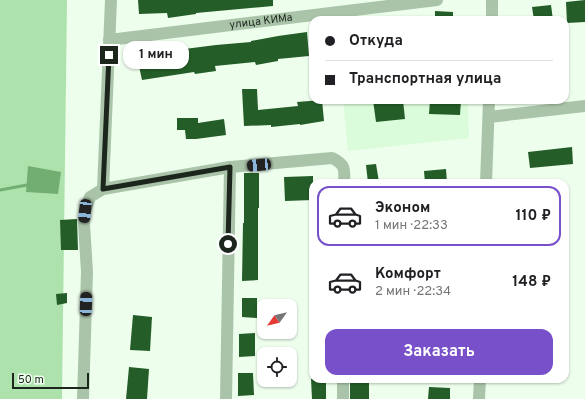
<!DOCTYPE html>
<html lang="ru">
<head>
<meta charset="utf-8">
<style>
  body { margin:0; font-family:Overpass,sans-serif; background:#f6f6f6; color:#202124; height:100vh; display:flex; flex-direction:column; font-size:15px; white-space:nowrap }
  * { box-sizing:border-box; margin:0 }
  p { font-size:13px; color:#757577 }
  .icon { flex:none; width:22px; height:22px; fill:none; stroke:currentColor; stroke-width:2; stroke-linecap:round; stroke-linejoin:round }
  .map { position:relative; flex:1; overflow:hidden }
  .details { position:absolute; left:309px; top:179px; width:260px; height:204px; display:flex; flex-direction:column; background:#fff; border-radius:12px; box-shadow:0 1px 3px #0004 }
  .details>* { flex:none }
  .banner { position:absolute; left:309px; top:16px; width:260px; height:88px; border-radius:12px; box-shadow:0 1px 3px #0004; display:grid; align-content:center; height:88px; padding:0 16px; background:#fff }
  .needle { width:26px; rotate:236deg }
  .controls { position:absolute; left:257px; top:299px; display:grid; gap:8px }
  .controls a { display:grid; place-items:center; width:40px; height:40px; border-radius:8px; background:#fff; box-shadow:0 1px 3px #0004; font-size:20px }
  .scale { position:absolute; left:12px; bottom:10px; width:77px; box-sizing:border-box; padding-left:4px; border:2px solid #1c261c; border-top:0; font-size:11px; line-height:14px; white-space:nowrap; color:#1c261c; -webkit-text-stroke:3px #edfeed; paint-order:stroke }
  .end { position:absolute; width:18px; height:18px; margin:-9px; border:5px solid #1c261c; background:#fff; box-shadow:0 0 0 2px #fff }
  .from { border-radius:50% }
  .bubble { position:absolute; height:28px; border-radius:12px; background:#fff; box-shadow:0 1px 3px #0004; font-size:13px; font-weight:700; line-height:28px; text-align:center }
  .car { position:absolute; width:12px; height:24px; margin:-12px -6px; border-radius:5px; box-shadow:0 0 3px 1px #0007; background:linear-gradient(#222 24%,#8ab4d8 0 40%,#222 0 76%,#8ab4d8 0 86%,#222 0) }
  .banner b { display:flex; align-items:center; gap:14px; height:38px; font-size:15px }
  .banner b+b { border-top:1px solid #e0e0e0 }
  .banner i { width:10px; height:10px; background:#202124 }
  ul { padding:7px 0 0; list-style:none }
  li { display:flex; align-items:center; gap:12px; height:60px; margin:0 8px 6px; padding:0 8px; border:2px solid transparent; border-radius:12px }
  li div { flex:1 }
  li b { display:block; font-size:15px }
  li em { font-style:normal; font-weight:700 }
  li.current { border-color:#7851ca }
  li>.icon { width:36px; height:36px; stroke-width:1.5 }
  .action { display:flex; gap:8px; margin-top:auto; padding:8px 16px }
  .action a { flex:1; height:46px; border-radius:12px; background:#7851ca; color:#fff; font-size:16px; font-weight:700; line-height:46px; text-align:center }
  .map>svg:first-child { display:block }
  .built { fill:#dbfcda }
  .green { fill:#ade2ac }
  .water { fill:#72ad72 }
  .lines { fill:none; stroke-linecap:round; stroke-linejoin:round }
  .stream { stroke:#72ad72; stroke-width:3 }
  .building { fill:#245d27 }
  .minor { stroke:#aac4a9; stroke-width:12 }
  .route { stroke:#1c261c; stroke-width:5 }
  .labels { text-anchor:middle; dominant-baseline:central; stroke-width:4; stroke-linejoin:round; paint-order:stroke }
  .street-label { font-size:11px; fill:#1c261c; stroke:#edfeed }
</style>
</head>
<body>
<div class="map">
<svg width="585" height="399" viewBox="0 0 585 399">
  <rect width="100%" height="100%" fill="#edfeed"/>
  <path class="built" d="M343 100H468L469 138 348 151Z"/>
  <path class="green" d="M0 0H67L62 399H0Z"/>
  <path class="water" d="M28 166 61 172 58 194 26 192Z"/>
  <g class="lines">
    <path class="stream" d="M0 190 27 185"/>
  </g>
  <g class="building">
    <path d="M138 0H273V6L196 13V14L168 18 167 13 139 14Z"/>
    <path d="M585 0V22L567 23 566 2Z"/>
    <path d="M551 5 553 20H534L532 7Z"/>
    <path d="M435 11 453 12V20H435Z"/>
    <path d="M307 32 309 56 278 59V61L256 65 255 62 215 66 216 71 195 74 194 72 142 80 137 57 161 52 216 45 251 42V41L278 36Z"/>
    <path d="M242 89H257L258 110 298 106 297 102 322 100 324 121 300 125V124L271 127V125L244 126Z"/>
    <path d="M373 100H403L405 119 376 122Z"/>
    <path d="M430 100H461L460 115 429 114Z"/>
    <path d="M177 118H198V123L224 119 226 135 196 139H186L185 130H177Z"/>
    <path d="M572 147 573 164 530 168 528 152Z"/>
    <path d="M376 164 379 182 368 183 366 165Z"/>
    <path d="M446 169 447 183H425L424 171Z"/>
    <path d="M244 173H259V208H258V280L242 281 243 223H244Z"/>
    <path d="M313 176V200L285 201 284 177Z"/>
    <path d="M77 219 78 250H61L60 220Z"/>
    <path d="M67 293V303L57 305 56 294Z"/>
    <path d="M242 298H257V318L242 317Z"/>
    <path d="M133 315 152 317 150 351 130 350Z"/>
    <path d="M255 333V356L239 357V334Z"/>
    <path d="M129 367 149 369 147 399H126Z"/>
    <path d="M238 373H253L254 395 238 396Z"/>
    <path d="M311 379H326V399H312Z"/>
    <rect x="350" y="382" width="19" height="17"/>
    <path d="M429 387 450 388V399H428Z"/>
  </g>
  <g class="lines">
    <g class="minor">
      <path d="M492 20V0"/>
      <path id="s1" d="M109 40 437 0"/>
      <path d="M489 117 585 106"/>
      <path d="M486 183 489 100"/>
      <path d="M103 189 230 167 332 158C345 164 345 169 344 183"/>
      <path d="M83 399 87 272 84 224 85 211 90 197 103 189 111 0"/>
      <path d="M226 399 230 167"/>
      <path d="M343 399V379"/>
      <path d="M479 399 480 379"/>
    </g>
  </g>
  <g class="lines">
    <path class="route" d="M109 55 103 189 230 167 228 244"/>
  </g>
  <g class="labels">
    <g class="street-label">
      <text stroke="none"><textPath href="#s1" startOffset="153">улица КИМа</textPath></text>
    </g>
  </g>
</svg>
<div class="controls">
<a><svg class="needle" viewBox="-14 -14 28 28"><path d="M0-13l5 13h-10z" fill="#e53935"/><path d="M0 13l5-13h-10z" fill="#757577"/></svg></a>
<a><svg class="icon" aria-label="locate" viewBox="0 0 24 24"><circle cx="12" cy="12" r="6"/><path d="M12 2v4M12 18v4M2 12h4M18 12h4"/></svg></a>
</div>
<div class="scale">50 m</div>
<i class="end from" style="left:228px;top:244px"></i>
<i class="end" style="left:109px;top:55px"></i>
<div class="bubble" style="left:123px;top:41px;width:66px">1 мин</div>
<i class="car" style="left:259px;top:165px;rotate:265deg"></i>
<i class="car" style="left:85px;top:211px;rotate:186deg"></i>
<i class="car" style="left:86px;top:304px;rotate:2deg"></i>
<div class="banner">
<b><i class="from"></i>Откуда</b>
<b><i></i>Транспортная улица</b>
</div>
<section class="details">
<ul>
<li class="current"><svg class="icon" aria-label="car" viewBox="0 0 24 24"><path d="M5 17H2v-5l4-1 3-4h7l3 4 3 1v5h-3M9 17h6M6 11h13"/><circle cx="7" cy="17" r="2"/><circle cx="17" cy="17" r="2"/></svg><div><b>Эконом</b><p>1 мин · 22:33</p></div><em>110 ₽</em></li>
<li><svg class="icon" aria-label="car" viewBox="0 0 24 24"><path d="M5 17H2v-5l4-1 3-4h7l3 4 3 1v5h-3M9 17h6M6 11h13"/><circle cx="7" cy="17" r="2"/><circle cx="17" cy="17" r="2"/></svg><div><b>Комфорт</b><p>2 мин · 22:34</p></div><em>148 ₽</em></li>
</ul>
<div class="action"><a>Заказать</a></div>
</section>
</div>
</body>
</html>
